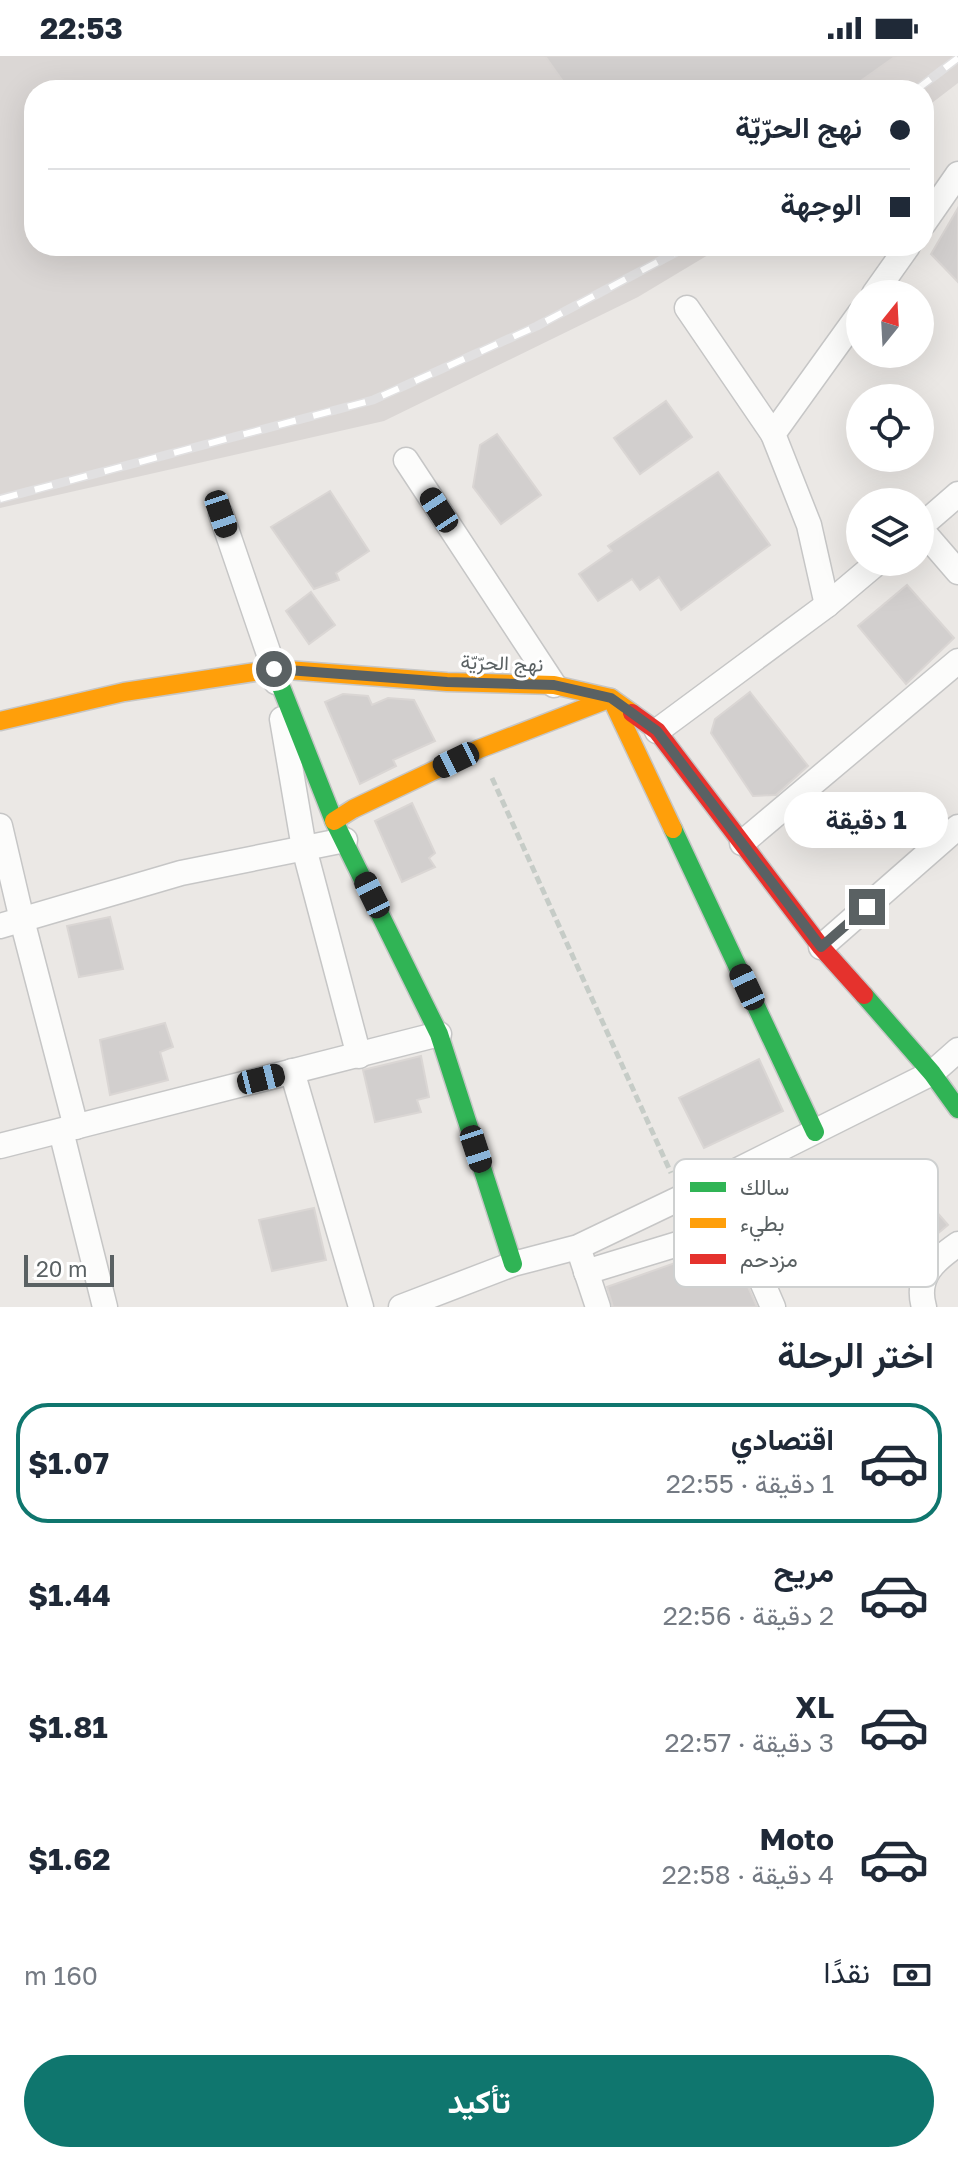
<!DOCTYPE html>
<html lang="ar">
<head>
<meta charset="utf-8">
<style>
  body { margin:0; font-family:"Golos Text",Vazirmatn,sans-serif; background:#f2f2f3; color:#1f2937; direction:rtl; height:100vh; display:flex; flex-direction:column; font-size:30px; white-space:nowrap }
  * { box-sizing:border-box; margin:0 }
  p { font-size:26px; color:#747a83 }
  .icon { flex:none; width:44px; height:44px; fill:none; stroke:currentColor; stroke-width:2; stroke-linecap:round; stroke-linejoin:round }
  .map { position:relative; height:1251px; overflow:hidden; direction:ltr }
  .details { display:flex; flex-direction:column; background:#fff; flex:1 }
  .details>* { flex:none }
  .hud { position:absolute; left:24px; top:24px; width:910px; height:176px; border-radius:32px; box-shadow:0 8px 32px #0002; direction:rtl; display:grid; align-content:center; height:176px; padding:0 24px; background:#fff }
  .needle { width:52px; rotate:18deg }
  .controls { position:absolute; left:846px; top:224px; display:grid; gap:16px }
  .controls a { display:grid; place-items:center; width:88px; height:88px; border-radius:50%; background:#fff; box-shadow:0 8px 32px #0002; font-size:40px }
  .scale { position:absolute; left:24px; bottom:20px; width:90px; box-sizing:border-box; padding-left:8px; border:4px solid #5a6163; border-top:0; font-size:22px; line-height:28px; white-space:nowrap; color:#5a6163; -webkit-text-stroke:6px #fff; paint-order:stroke }
  .end { position:absolute; width:36px; height:36px; margin:-18px; border:10px solid #5a6163; background:#fff; box-shadow:0 0 0 4px #fff }
  .from { border-radius:50% }
  .bubble { position:absolute; height:56px; border-radius:28px; background:#fff; box-shadow:0 8px 32px #0002; font-size:26px; font-weight:700; line-height:56px; text-align:center; direction:rtl }
  .car { position:absolute; width:24px; height:48px; margin:-24px -12px; border-radius:10px; box-shadow:0 0 6px 2px #0007; background:linear-gradient(#222 24%,#8ab4d8 0 40%,#222 0 76%,#8ab4d8 0 86%,#222 0) }
  .hud b { display:flex; align-items:center; gap:28px; height:76px; font-size:30px }
  .hud b+b { border-top:2px solid #e0e1e3 }
  .hud i { width:20px; height:20px; background:#1f2937 }
  ul { padding:0; list-style:none }
  li { display:flex; align-items:center; gap:24px; height:120px; margin:0 16px 12px; padding:0 8px; border:4px solid transparent; border-radius:32px }
  li div { flex:1 }
  li b { display:block; font-size:30px }
  li em { font-style:normal; font-weight:700 }
  li.on { border-color:#0f766e }
  li>.icon { width:72px; height:72px; stroke-width:1.5 }
  h2 { padding:0 24px; font-size:36px; line-height:96px }
  .pay { display:flex; align-items:center; gap:20px; height:88px; padding:0 24px; font-size:30px }
  .pay p { margin-inline-start:auto }
  .action { display:flex; gap:16px; margin-top:auto; padding:16px 24px }
  .action a { flex:1; height:92px; border-radius:48px; background:#0f766e; color:#fff; font-size:32px; font-weight:700; line-height:92px; text-align:center }
  .status { display:flex; justify-content:space-between; align-items:center; height:56px; padding:0 40px; background:#fff; direction:ltr }
  .status svg { height:22px; fill:currentColor }
  .map>svg:first-child { display:block }
  .industrial { fill:#dbd7d5 }
  .building { fill:#d2cfce; stroke:#dad6d4; stroke-width:2 }
  .lines { fill:none; stroke-linecap:round; stroke-linejoin:round }
  .street-casing { stroke:#c6c6c6; stroke-width:27 }
  .fast-casing { stroke:#c6c6c6; stroke-width:21 }
  .slow-casing { stroke:#c6c6c6; stroke-width:21 }
  .jam-casing { stroke:#c6c6c6; stroke-width:21 }
  .path { stroke:#c6ccc7; stroke-width:5; stroke-dasharray:8 4; stroke-linecap:butt }
  .street { stroke:#fcfcfb; stroke-width:24 }
  .fast { stroke:#30b455; stroke-width:18 }
  .slow { stroke:#ff9f0a; stroke-width:18 }
  .jam { stroke:#e5322d; stroke-width:18 }
  .rail-casing { stroke:#e1e0e1; stroke-width:9 }
  .rail { stroke:#fff; stroke-width:6; stroke-dasharray:18; stroke-linecap:butt }
  .route { stroke:#5a6163; stroke-width:10 }
  .labels { text-anchor:middle; dominant-baseline:central; stroke-width:6; stroke-linejoin:round; paint-order:stroke }
  .street-label { font-size:20px; fill:#5a6163; stroke:#fff }
  .key { fill:#fff; stroke:#ced0d0; stroke-width:2 }
  .key-label { font-size:22px; fill:#5a6163 }
</style>
</head>
<body>
<div class="status"><b>22:53</b><svg viewBox="0 0 49 12"><path d="M0 12V9h3v3zM5 12V6h3v6zM10 12V3h3v9zM15 12V0h3v12zM26 1h20v11H26zM47 4h2v5h-2z"/></svg></div>
<div class="map">
<svg width="958" height="1251" viewBox="0 0 958 1251">
  <rect width="100%" height="100%" fill="#ebe8e5"/>
  <path class="industrial" d="M0 0H958V27L924 53V34H34V190H723L638 241 384 365 0 452Z"/>
  <g class="building">
    <path d="M545 0H896L848 34H569Z"/>
    <path d="M958 152V226L931 198Z"/>
    <path d="M666 345 692 381 640 418 614 382Z"/>
    <path d="M497 378 541 439 501 468 473 431 480 389Z"/>
    <path d="M718 416 770 489 681 554 659 521 640 534 632 523 598 545 579 518 612 495 608 490Z"/>
    <path d="M330 435 369 495 336 517 339 524 314 533 271 471Z"/>
    <path d="M907 529 954 582 906 628 858 570Z"/>
    <path d="M311 536 335 569 309 588 286 555Z"/>
    <path d="M750 636 808 710 776 739 753 740 711 677 715 663Z"/>
    <path d="M343 638 368 640 372 649 388 642 414 644 435 685 393 704 396 710 360 728 325 646Z"/>
    <path d="M412 747 435 797 429 802 435 811 402 826 375 765Z"/>
    <path d="M110 861 123 913 79 921 67 870Z"/>
    <path d="M165 967 173 991 160 996 168 1024 110 1039 100 984Z"/>
    <path d="M421 1000 429 1041 417 1044 421 1056 375 1066 363 1014Z"/>
    <path d="M759 1003 783 1055 704 1092 679 1042Z"/>
    <path d="M913 1129 948 1169 912 1199 874 1156Z"/>
    <path d="M314 1152 326 1204 272 1215 259 1164Z"/>
    <path d="M729 1188 757 1251H613L607 1231Z"/>
  </g>
  <g class="lines">
    <defs>
      <g id="street">
        <path d="M924 167 958 118"/>
        <path d="M874 238 908 190"/>
        <path d="M687 252 773 378"/>
        <path d="M406 404 554 629"/>
        <path d="M221 458 274 613 276 626"/>
        <path d="M920 471 958 438"/>
        <path d="M920 472 958 516"/>
        <path d="M827 549 809 469 773 378 860 257"/>
        <path d="M282 663 304 792 359 1000"/>
        <path d="M657 675 827 549 878 506"/>
        <path d="M0 770 22 864 76 1071"/>
        <path d="M742 787 958 605"/>
        <path d="M0 870 181 817 345 784"/>
        <path d="M821 891 958 771"/>
        <path d="M292 1015 361 1251"/>
        <path d="M61 1075 105 1251"/>
        <path d="M0 1090 439 978"/>
        <path d="M718 1124 773 1251"/>
        <path d="M581 1200 598 1251"/>
        <path d="M586 1216 737 1170"/>
        <path d="M401 1251 513 1208 578 1191 718 1124 932 1017 958 994"/>
        <path d="M924 1251C915 1220 935 1204 958 1188"/>
      </g>
      <g id="fast">
        <path d="M274 613 334 765 439 978 513 1208"/>
        <path d="M673 773 815 1076"/>
        <path d="M864 939 932 1017 958 1053"/>
      </g>
      <g id="slow">
        <path d="M0 665 124 636 274 613 447 626 554 629 611 642 632 657"/>
        <path d="M334 765 353 753 479 693 611 642 673 773"/>
      </g>
      <path id="jam" d="M632 657 657 675 821 891 864 939"/>
    </defs>
    <use href="#street" class="street-casing"/>
    <use href="#fast" class="fast-casing"/>
    <use href="#slow" class="slow-casing"/>
    <use href="#jam" class="jam-casing"/>
    <path class="path" d="M492 722 671 1117"/>
    <use href="#street" class="street"/>
    <use href="#fast" class="fast"/>
    <use href="#slow" class="slow"/>
    <use href="#jam" class="jam"/>
    <defs>
      <g id="rail">
        <path d="M916 34 958 2"/>
        <path d="M0 443 373 344 537 270 688 190"/>
      </g>
    </defs>
    <use href="#rail" class="rail-casing"/>
    <use href="#rail" class="rail"/>
  </g>
  <g class="lines">
    <path class="route" d="M274 613 447 626 554 629 611 642 657 675 821 891 867 851"/>
  </g>
  <g class="labels">
    <g class="street-label">
      <text transform="translate(502 606) rotate(2)">نهج الحرّيّة</text>
    </g>
  </g>
  <rect x="674" y="1103" width="264" height="128" rx="12" class="key"/>
  <rect x="690" y="1126" width="36" height="10" fill="#30b455"/>
  <rect x="690" y="1162" width="36" height="10" fill="#ff9f0a"/>
  <rect x="690" y="1198" width="36" height="10" fill="#e5322d"/>
  <g class="key-label">
    <text x="740" y="1139">سالك</text>
    <text x="740" y="1175">بطيء</text>
    <text x="740" y="1211">مزدحم</text>
  </g>
</svg>
<div class="controls">
<a><svg class="needle" viewBox="-14 -14 28 28"><path d="M0-13l5 13h-10z" fill="#e53935"/><path d="M0 13l5-13h-10z" fill="#747a83"/></svg></a>
<a><svg class="icon" aria-label="locate" viewBox="0 0 24 24"><circle cx="12" cy="12" r="6"/><path d="M12 2v4M12 18v4M2 12h4M18 12h4"/></svg></a>
<a><svg class="icon" aria-label="layers" viewBox="0 0 24 24"><path d="M12 4l9 5-9 5-9-5zM3 14l9 5 9-5"/></svg></a>
</div>
<div class="scale">20 m</div>
<i class="end from" style="left:274px;top:613px"></i>
<i class="end" style="left:867px;top:851px"></i>
<div class="bubble" style="left:784px;top:736px;width:164px">1 دقيقة</div>
<i class="car" style="left:439px;top:454px;rotate:327deg"></i>
<i class="car" style="left:221px;top:458px;rotate:161deg"></i>
<i class="car" style="left:456px;top:704px;rotate:244deg"></i>
<i class="car" style="left:372px;top:839px;rotate:334deg"></i>
<i class="car" style="left:747px;top:931px;rotate:335deg"></i>
<i class="car" style="left:261px;top:1023px;rotate:76deg"></i>
<i class="car" style="left:476px;top:1093px;rotate:162deg"></i>
<div class="hud">
<b><i class="from"></i>نهج الحرّيّة</b>
<b><i></i>الوجهة</b>
</div>
</div>
<section class="details">
<h2>اختر الرحلة</h2>
<ul>
<li class="on"><svg class="icon" aria-label="car" viewBox="0 0 24 24"><path d="M5 17H2v-5l4-1 3-4h7l3 4 3 1v5h-3M9 17h6M6 11h13"/><circle cx="7" cy="17" r="2"/><circle cx="17" cy="17" r="2"/></svg><div><b>اقتصادي</b><p>1 دقيقة · 22:55</p></div><em>$1.07</em></li>
<li><svg class="icon" aria-label="car" viewBox="0 0 24 24"><path d="M5 17H2v-5l4-1 3-4h7l3 4 3 1v5h-3M9 17h6M6 11h13"/><circle cx="7" cy="17" r="2"/><circle cx="17" cy="17" r="2"/></svg><div><b>مريح</b><p>2 دقيقة · 22:56</p></div><em>$1.44</em></li>
<li><svg class="icon" aria-label="car" viewBox="0 0 24 24"><path d="M5 17H2v-5l4-1 3-4h7l3 4 3 1v5h-3M9 17h6M6 11h13"/><circle cx="7" cy="17" r="2"/><circle cx="17" cy="17" r="2"/></svg><div><b>XL</b><p>3 دقيقة · 22:57</p></div><em>$1.81</em></li>
<li><svg class="icon" aria-label="car" viewBox="0 0 24 24"><path d="M5 17H2v-5l4-1 3-4h7l3 4 3 1v5h-3M9 17h6M6 11h13"/><circle cx="7" cy="17" r="2"/><circle cx="17" cy="17" r="2"/></svg><div><b>Moto</b><p>4 دقيقة · 22:58</p></div><em>$1.62</em></li>
</ul>
<div class="pay"><svg class="icon" aria-label="cash" viewBox="0 0 24 24"><path d="M3 7h18v10H3z"/><circle cx="12" cy="12" r="2"/></svg>نقدًا<p>160 m</p></div>
<div class="action"><a>تأكيد</a></div>
</section>
</body>
</html>
